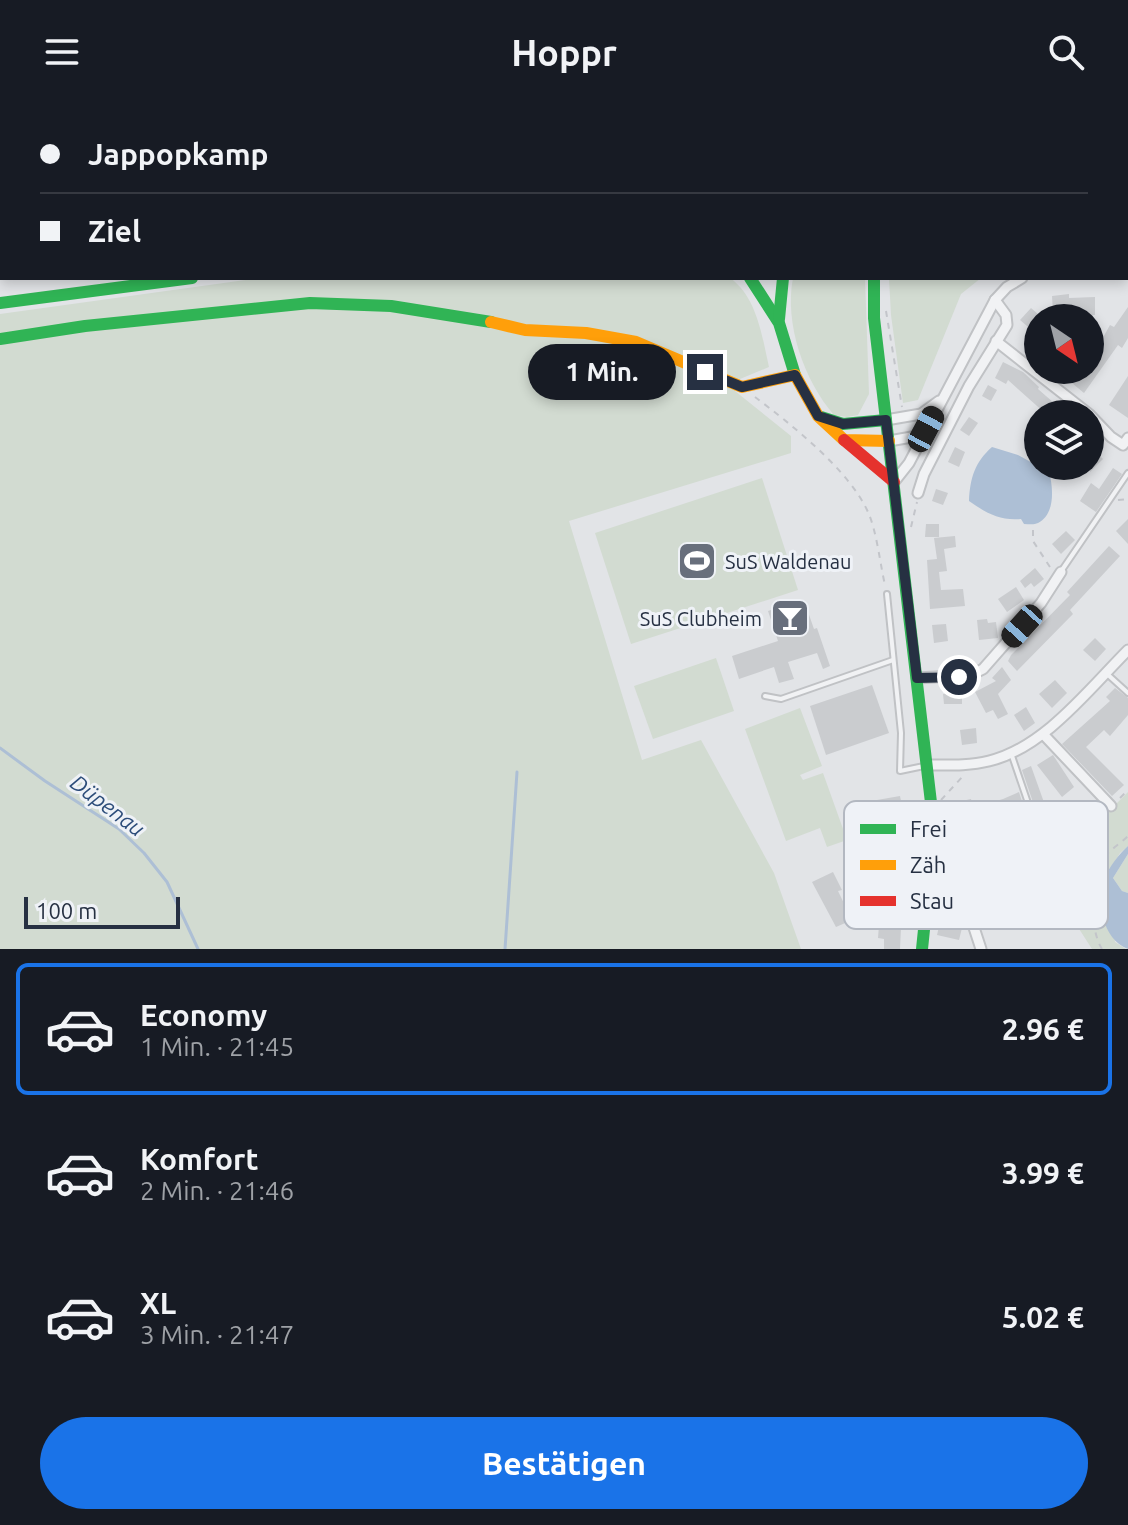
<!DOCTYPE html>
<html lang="de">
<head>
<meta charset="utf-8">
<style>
  body { margin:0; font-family:Ubuntu,sans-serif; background:#242831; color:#f1f3f6; height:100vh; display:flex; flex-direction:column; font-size:30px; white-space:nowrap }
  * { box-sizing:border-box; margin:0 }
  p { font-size:26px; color:#9ea1a6 }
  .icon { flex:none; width:44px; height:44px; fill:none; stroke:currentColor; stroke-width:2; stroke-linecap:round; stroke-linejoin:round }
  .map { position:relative; height:845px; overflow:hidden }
  .side { display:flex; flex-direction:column; background:#171b24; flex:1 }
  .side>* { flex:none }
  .top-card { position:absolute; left:0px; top:0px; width:1128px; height:176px; box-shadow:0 4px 12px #0003; display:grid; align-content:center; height:176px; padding:0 40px; background:#171b24 }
  .needle { width:52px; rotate:145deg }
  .fabs { position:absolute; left:1024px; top:200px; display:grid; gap:16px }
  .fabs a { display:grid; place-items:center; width:80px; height:80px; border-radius:50%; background:#171b24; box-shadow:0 4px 12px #0003; font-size:40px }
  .scale { position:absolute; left:24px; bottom:20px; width:156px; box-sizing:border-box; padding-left:8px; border:4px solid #263042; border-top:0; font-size:22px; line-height:28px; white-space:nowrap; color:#263042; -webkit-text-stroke:6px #eff2f7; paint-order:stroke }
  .end { position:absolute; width:36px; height:36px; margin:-18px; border:10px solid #263042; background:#fff; box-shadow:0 0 0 4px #fff }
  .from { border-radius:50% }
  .bubble { position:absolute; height:56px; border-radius:28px; background:#171b24; box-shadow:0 4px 12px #0003; font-size:26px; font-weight:600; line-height:56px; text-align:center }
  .car { position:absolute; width:24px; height:48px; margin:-24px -12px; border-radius:10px; box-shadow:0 0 6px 2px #0007; background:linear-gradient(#222 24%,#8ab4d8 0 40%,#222 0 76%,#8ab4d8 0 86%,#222 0) }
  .top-card b { display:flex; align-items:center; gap:28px; height:76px; font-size:30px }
  .top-card b+b { border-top:2px solid #363941 }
  .top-card i { width:20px; height:20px; background:#f1f3f6 }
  ul { padding:14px 0 0; list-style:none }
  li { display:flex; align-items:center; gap:24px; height:132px; margin:0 16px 12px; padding:0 24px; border:4px solid transparent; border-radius:12px }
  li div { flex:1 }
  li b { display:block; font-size:30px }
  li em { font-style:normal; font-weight:600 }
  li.active { border-color:#1a73e8 }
  li>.icon { width:72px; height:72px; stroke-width:1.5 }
  .button { display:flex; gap:16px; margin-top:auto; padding:16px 40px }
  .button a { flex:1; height:92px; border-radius:48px; background:#1a73e8; color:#fff; font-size:32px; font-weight:600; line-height:92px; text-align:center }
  header { display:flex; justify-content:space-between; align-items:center; height:104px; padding:0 40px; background:#171b24; font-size:36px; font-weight:600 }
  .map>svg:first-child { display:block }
  .green { fill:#d2dbd1 }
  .water { fill:#adbfd5 }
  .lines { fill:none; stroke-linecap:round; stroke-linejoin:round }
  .stream { stroke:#adbfd5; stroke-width:3 }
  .building { fill:#cacccf }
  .lane-casing { stroke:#c0c2c5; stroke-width:8 }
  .street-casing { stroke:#c0c2c5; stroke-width:13 }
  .path { stroke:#c3c5ca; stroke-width:2; stroke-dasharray:6 6; stroke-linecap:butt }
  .lane { stroke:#f1f2f4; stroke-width:4 }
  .street { stroke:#f1f2f4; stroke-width:9 }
  .fast { stroke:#30b455; stroke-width:12 }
  .slow { stroke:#ff9f0a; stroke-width:12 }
  .jam { stroke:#e5322d; stroke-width:12 }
  .route { stroke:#263042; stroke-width:10 }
  .labels { text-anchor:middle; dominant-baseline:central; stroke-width:6; stroke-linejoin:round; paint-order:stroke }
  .poi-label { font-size:20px; fill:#263042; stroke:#eff2f7; text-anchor:start }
  .water-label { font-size:22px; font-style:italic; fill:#2d4d7a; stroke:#eff2f7 }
  .key { fill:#eff2f7; stroke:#b3b8c1; stroke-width:2 }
  .key-label { font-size:22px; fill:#263042 }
</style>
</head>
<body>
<header><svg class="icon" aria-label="menu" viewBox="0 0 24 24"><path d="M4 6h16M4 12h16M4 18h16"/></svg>Hoppr<svg class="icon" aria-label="search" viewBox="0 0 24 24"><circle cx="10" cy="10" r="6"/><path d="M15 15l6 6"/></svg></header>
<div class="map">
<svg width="1128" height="845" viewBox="0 0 1128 845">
  <rect width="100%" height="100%" fill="#e2e4e7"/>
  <g class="green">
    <path d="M0 0H679L2 2 0 171Z"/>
    <path d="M914 0H1088L902 2Z"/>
    <path d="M259 174H730C757 193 762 232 769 263L740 275 735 287 791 332V349L569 417 642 656 701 636 774 769 801 845H0V210Z"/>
    <path d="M793 174H865L869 290 858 311 847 313 834 311C804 277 784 219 793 174Z"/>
    <path d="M889 174H981L961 190 918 296 903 299 891 211Z"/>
    <path d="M762 374 798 486 631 540 595 429Z"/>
    <path d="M716 554 734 607 653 635 634 582Z"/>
    <path d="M800 604 822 662 800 671 803 676 823 669 847 736 827 743 820 724 786 737 745 625Z"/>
    <path d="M1128 688V742L1120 749 1105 774 1115 838 1126 845H1092L1038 761 1111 705Z"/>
    <path d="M1128 750V789L1122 787 1113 774Z"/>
  </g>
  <g class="water">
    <path d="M992 343 1018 351 1049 368C1053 382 1056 410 1038 419 1034 421 1029 420 1024 420L1021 415C1000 417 986 409 969 397 970 374 975 358 992 343Z"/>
    <path d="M1128 742V750L1113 774 1122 787 1128 789V845C1102 835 1096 797 1105 773 1110 762 1119 750 1128 742Z"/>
  </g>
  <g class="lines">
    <g class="stream">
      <path d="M0 644 45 677 119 725 144 749 167 778 198 845"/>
      <path d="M505 845 517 668"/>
    </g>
  </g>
  <g class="building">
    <path d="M1069 190V194L1095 193V211L1079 212V208L1053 209 1052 192Z"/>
    <path d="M1128 203V234L1122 244 1118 241 1084 289 1072 279 1082 266H1090V257L1110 221 1114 223Z"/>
    <path d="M1031 204 1038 210V223L1034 228 1020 216Z"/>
    <path d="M1003 258 1023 268 1039 283 1038 285 1062 306 1058 310H1046L1008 276 1006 280 995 274Z"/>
    <path d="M1128 272V314L1109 301Z"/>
    <path d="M988 281 997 286 991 297 982 292Z"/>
    <path d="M969 313 978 319 969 332 960 326Z"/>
    <path d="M1090 342 1103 355 1090 368Z"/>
    <path d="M955 343 965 348 959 363 948 358Z"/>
    <path d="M1113 364 1122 370 1096 408 1080 397 1091 379 1099 385Z"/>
    <path d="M936 385 948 389 943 401 932 397Z"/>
    <path d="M1128 415V440L1116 427Z"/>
    <path d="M926 420H939V433H925Z"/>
    <path d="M1066 427 1075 436 1061 450 1052 440Z"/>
    <path d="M955 432 956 443 944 445 947 467 939 468 941 486 963 485 965 502 930 505 927 456 937 455 934 434Z"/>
    <path d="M1109 442 1120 452 1070 506 1073 510 1017 567 1008 557 1011 551 1070 491 1067 488Z"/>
    <path d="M1035 464 1044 475 1034 483 1031 479 1025 484 1020 477Z"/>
    <path d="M1016 483 1024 496 1007 508 998 495Z"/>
    <path d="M786 501 789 511 807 505 814 525 817 524 830 562 823 565 817 549 788 558 794 575 779 579 774 563 739 575 732 552 778 537 768 507Z"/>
    <path d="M987 515 988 519 996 518 998 534 979 536 977 516Z"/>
    <path d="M946 520 948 537 934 539 932 521Z"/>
    <path d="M1095 534 1106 545 1095 557 1083 546Z"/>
    <path d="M1002 563 1011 576 998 590 1008 610 998 615 993 606 986 609 975 588 996 577 992 574Z"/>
    <path d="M1055 576 1067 589 1052 604 1039 590Z"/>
    <path d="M872 581 889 629 826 651 810 602Z"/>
    <path d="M1115 584 1128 594V611L1110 632 1104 626 1086 643 1124 681 1112 692 1062 640 1110 597 1106 593Z"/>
    <path d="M962 589V600H944L943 590Z"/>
    <path d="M1026 603 1035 619 1024 627 1014 611Z"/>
    <path d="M976 624 977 639 962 641 960 626Z"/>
    <path d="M1053 651 1074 683 1062 693 1037 661Z"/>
    <path d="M1031 662 1046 704 1036 707 1022 666Z"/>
    <path d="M1019 688 1024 704 997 714 998 717 984 721 979 702 1003 695Z"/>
    <path d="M900 692 903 707 880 712 877 696Z"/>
    <path d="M971 695 975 710 961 714 957 698Z"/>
    <path d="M833 768 842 786 838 787 852 816 836 823 812 778Z"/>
    <path d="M942 810 954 813 953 818 963 820 959 836 937 831Z"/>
    <path d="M879 821 901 823 900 845H884V835L878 834Z"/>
  </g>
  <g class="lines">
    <defs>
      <g id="lane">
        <path d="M1054 281 1063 266"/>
        <path d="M1062 466 1128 369"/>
        <path d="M887 490 901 629 900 667 924 662"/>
        <path d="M1106 569 1128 589"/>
        <path d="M765 592 781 595 893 556"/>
        <path d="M1012 652 1041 737"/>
        <path d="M880 717 930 707"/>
        <path d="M863 760 929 748"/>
        <path d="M875 810 927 786"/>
      </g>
      <g id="street">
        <path d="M817 0 821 2"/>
        <path d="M868 2 885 0"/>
        <path d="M1100 2V0"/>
        <path d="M1126 166H1128"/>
        <path d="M996 237 1089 310"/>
        <path d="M1090 311 1111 333 1123 341 1128 334"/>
        <path d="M886 316 921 310 939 297"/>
        <path d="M889 337 923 331"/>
        <path d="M894 378 909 359 995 196 1007 183 1022 174"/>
        <path d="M918 389 924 370 969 282 1007 221 1006 211 995 196"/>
        <path d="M917 574 971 571 983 565 1041 499 1061 468"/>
        <path d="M1043 630 1111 702"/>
        <path d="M927 661C948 661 969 662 989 657 1044 644 1089 585 1128 546"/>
        <path d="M950 769 961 784 981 845"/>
      </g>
    </defs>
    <use href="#lane" class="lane-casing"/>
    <use href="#street" class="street-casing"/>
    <g class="path">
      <path d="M665 2 666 0"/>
      <path d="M886 207 902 303"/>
      <path d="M755 293C792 321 849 366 868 408 877 428 880 460 885 481"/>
      <path d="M1118 396 1128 395"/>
      <path d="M911 423 917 398"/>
      <path d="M1033 426V437L1050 463"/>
      <path d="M1120 694 1128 686"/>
      <path d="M941 696 964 671"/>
      <path d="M1103 752V728L1108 711"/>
      <path d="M1040 756 1062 757 1098 769"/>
      <path d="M970 782C1021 767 1063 744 1103 709"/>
      <path d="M1102 845C1089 825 1090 774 1104 753 1110 746 1121 739 1128 732"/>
    </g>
    <use href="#lane" class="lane"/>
    <use href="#street" class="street"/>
    <g class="fast">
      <path d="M1126 106 1128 104"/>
      <path d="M1126 128H1128"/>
      <path d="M750 174 779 219 795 271"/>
      <path d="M874 174V214L932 707 930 767 922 845"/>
      <path d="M0 199 192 174"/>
      <path d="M779 215 783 174"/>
      <path d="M0 235 85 222 310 199 391 202 491 218"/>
      <path d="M821 313 843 320 886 316"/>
    </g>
    <g class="slow">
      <path d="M1126 49 1128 51"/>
      <path d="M491 218 525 226 586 229 636 238 742 283 795 271 818 312 844 336 889 337"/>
    </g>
    <path class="jam" d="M844 336 894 378"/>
  </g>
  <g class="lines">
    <path class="route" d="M705 268 742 283 795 271 818 312 843 320 886 316 917 574 959 573"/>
  </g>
  <defs>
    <symbol id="stadium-square" viewBox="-11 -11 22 22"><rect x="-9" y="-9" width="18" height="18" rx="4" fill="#686f7c" stroke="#eff2f7"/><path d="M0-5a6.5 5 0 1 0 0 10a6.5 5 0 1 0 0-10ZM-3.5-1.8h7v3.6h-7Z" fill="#fff"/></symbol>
    <symbol id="bar-square" viewBox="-11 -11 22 22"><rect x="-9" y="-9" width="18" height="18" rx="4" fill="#686f7c" stroke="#eff2f7"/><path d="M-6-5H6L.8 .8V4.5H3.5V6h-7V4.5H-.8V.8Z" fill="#fff"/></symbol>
  </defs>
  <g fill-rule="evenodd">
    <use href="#stadium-square" x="675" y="435" width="44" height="44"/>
    <use href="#bar-square" x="768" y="492" width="44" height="44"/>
  </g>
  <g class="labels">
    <g class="poi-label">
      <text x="725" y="457">SuS Waldenau</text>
      <text x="762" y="514" text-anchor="end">SuS Clubheim</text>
    </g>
    <g class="water-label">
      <text transform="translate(108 701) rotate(37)">Düpenau</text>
    </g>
  </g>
  <rect x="844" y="697" width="264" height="128" rx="12" class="key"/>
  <rect x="860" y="720" width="36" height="10" fill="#30b455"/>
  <rect x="860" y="756" width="36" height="10" fill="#ff9f0a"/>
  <rect x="860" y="792" width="36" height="10" fill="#e5322d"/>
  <g class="key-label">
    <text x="910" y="733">Frei</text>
    <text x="910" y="769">Zäh</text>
    <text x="910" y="805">Stau</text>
  </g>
</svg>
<div class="fabs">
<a><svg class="needle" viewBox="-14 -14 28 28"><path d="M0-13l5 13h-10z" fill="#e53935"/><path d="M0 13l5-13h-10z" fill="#9ea1a6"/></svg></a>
<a><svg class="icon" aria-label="layers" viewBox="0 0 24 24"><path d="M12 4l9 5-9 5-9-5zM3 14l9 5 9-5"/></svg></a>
</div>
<div class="scale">100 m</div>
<i class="end from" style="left:959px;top:573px"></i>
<i class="end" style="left:705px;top:268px"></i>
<div class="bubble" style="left:528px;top:240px;width:148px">1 Min.</div>
<i class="car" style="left:926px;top:325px;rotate:28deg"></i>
<i class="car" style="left:1022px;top:522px;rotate:222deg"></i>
<div class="top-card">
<b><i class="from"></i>Jappopkamp</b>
<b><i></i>Ziel</b>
</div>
</div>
<section class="side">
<ul>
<li class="active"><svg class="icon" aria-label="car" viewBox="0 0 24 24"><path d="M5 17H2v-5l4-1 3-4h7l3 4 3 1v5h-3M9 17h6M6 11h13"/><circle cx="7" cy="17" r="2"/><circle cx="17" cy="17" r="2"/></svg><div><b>Economy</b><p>1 Min. · 21:45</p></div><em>2.96 €</em></li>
<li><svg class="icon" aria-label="car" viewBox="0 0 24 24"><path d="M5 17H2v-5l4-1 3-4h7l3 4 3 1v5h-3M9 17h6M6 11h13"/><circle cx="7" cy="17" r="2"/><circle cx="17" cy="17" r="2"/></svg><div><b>Komfort</b><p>2 Min. · 21:46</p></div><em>3.99 €</em></li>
<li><svg class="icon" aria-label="car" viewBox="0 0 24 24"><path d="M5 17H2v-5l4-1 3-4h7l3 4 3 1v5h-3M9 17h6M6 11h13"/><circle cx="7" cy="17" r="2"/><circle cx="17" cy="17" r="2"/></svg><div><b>XL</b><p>3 Min. · 21:47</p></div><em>5.02 €</em></li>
</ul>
<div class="button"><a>Bestätigen</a></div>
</section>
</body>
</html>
